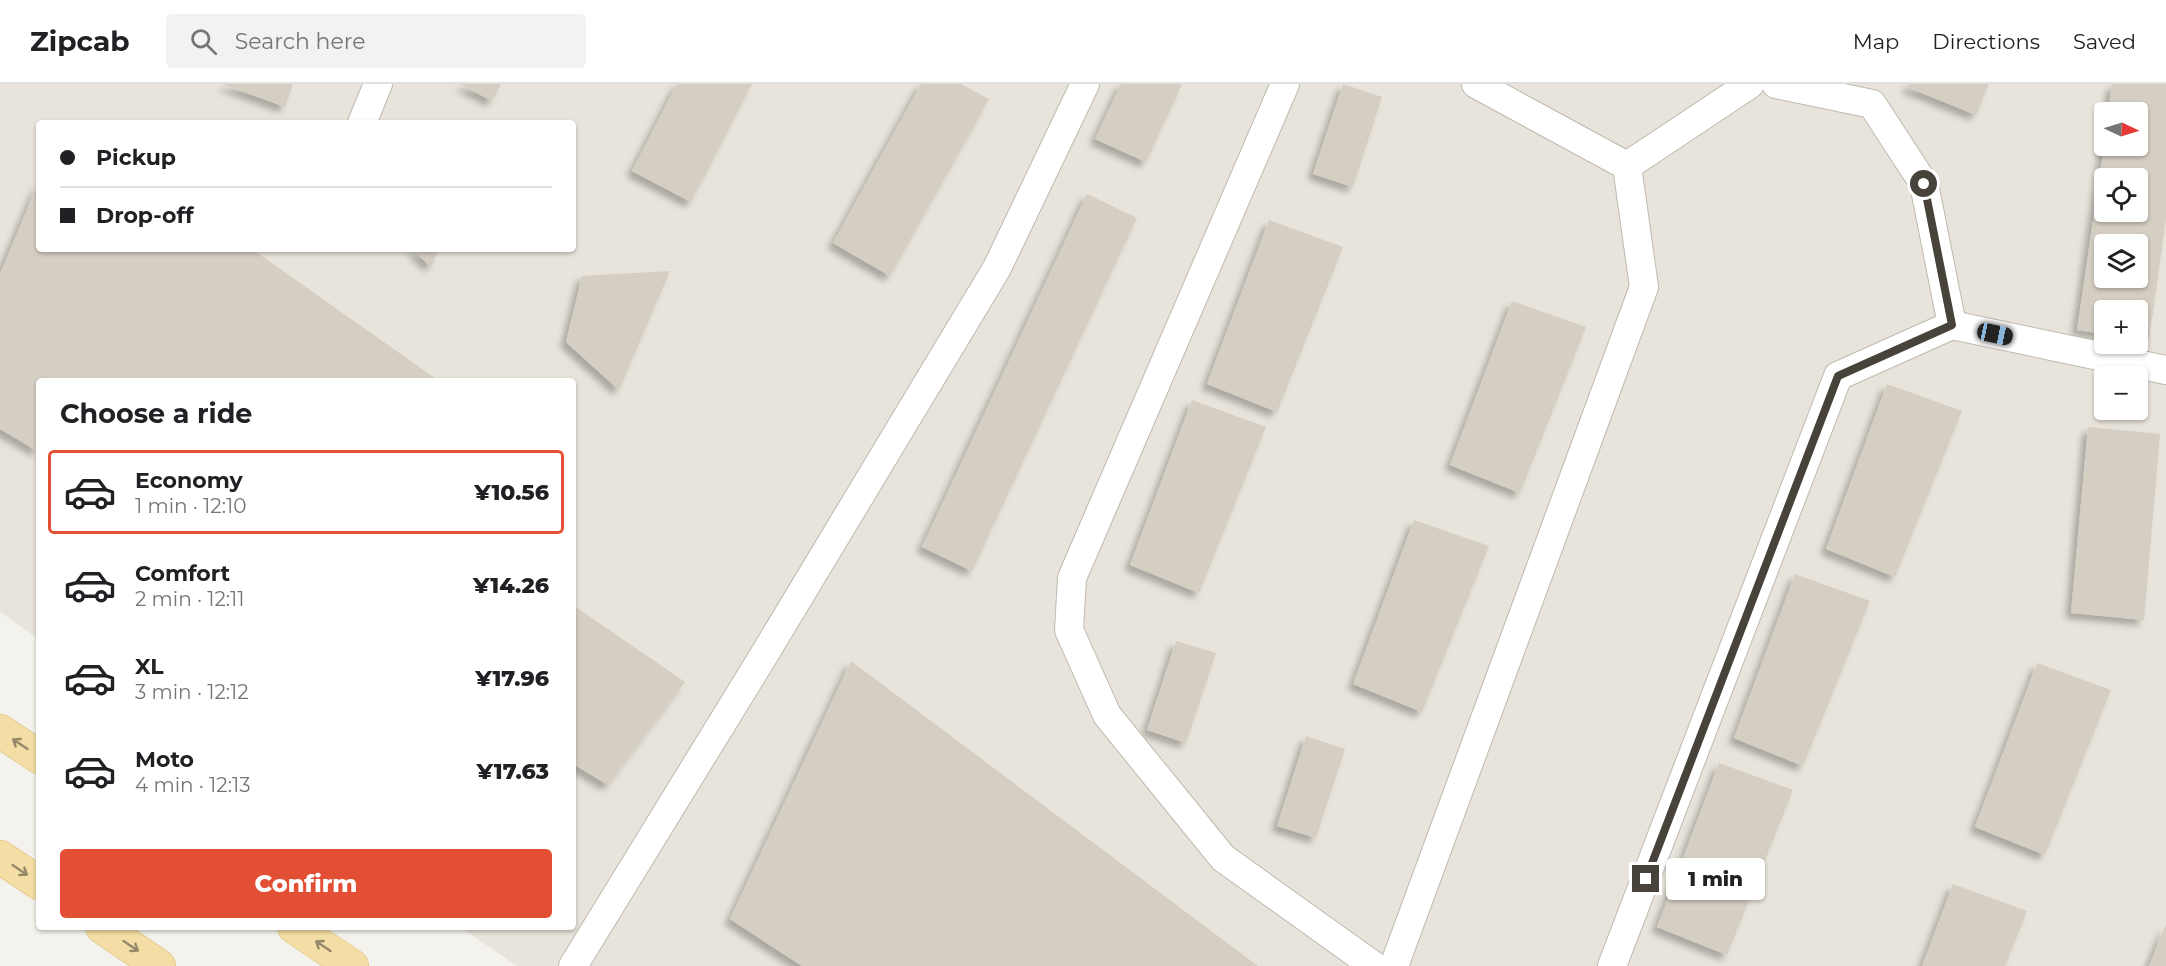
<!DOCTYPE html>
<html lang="en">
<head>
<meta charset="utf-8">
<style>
  body { margin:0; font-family:Montserrat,sans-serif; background:#f2f2f2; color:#202124; height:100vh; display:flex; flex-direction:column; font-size:22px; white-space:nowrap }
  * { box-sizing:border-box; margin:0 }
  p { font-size:20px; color:#757577 }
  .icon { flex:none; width:33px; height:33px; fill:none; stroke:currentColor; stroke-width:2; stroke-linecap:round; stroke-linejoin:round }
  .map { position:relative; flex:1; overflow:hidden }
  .drawer { position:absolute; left:36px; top:294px; width:540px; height:552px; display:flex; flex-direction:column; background:#fff; border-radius:6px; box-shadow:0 2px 4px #0004 }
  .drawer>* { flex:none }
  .guide { position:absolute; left:36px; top:36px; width:540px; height:132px; border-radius:6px; box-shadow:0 2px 4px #0004; display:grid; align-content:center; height:132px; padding:0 24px; background:#fff }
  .needle { width:39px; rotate:94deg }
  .buttons { position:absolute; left:2094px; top:18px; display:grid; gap:12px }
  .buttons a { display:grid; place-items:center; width:54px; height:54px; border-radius:6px; background:#fff; box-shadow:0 2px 4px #0004; font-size:30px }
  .end { position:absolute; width:27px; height:27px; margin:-14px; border:8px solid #48433a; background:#fff; box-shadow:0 0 0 3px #fff }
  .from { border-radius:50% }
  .bubble { position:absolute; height:42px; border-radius:6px; background:#fff; box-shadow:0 2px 4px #0004; font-size:20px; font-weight:800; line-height:42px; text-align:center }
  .car { position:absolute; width:18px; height:36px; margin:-18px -9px; border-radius:8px; box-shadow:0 0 4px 2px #0007; background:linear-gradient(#222 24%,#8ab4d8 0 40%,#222 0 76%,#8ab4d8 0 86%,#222 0) }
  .guide b { display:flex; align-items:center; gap:21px; height:57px; font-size:22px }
  .guide b+b { border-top:2px solid #e0e0e0 }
  .guide i { width:15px; height:15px; background:#202124 }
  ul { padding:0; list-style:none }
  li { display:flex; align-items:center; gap:18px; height:84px; margin:0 12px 9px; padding:0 12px; border:3px solid transparent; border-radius:6px }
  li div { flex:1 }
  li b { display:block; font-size:22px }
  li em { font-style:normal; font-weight:800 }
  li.on { border-color:#e34f34 }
  li>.icon { width:54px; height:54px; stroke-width:1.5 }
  h2 { padding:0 24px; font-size:27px; line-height:72px }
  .cta { display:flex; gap:12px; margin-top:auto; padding:12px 24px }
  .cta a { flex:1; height:69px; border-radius:6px; background:#e34f34; color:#fff; font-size:24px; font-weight:800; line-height:69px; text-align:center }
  header { display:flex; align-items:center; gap:36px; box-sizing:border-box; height:84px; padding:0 30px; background:#fff; border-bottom:2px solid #e0e0e0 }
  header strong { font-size:28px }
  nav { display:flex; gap:33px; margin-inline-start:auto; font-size:21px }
  .search { width:420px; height:54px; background:#f2f2f2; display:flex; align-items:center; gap:15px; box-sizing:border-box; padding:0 21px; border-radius:6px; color:#757577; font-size:22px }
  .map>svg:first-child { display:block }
  .residential { fill:#e8e4db; fill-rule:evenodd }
  .building { fill:#d5cec2; fill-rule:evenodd; filter:url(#shadow) }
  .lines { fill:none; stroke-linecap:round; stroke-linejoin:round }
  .minor-casing { stroke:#bfb9af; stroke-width:30 }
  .primary-casing { stroke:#d8bb76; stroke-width:34 }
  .minor { stroke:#fff; stroke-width:28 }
  .primary { stroke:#f4dea5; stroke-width:33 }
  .oneway { stroke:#95896a }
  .route { stroke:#48433a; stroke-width:8 }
</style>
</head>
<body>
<header>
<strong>Zipcab</strong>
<div class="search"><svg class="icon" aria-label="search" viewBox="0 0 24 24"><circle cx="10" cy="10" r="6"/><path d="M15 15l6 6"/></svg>Search here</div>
<nav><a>Map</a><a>Directions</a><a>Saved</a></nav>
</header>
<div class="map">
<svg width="2166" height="882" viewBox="0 0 2166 882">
  <defs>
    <filter id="shadow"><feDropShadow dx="-5.5" dy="5.5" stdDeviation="3" flood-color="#0004"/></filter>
  </defs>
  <rect width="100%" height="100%" fill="#f4f2ec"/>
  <path class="residential" d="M0 0H2166V882H517L460 843H573V297H39V555L0 528ZM2104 28H2138V62H2104ZM39 39H573V165H39ZM2104 94H2138V128H2104ZM2104 160H2138V194H2104ZM2104 226H2138V260H2104ZM2104 292H2138V326H2104Z"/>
  <g class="building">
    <path d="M222 0H293L285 23Z"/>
    <path d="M460 0H501L492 17Z"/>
    <path d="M677 0H752L691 118 632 87Z"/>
    <path d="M921 0H961L989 15 890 192 833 159Z"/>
    <path d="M1121 0H1182L1146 78 1095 55Z"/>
    <path d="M1343 0 1382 13 1353 103 1313 90Z"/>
    <path d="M1908 0H1989L1976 31 1907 3Z"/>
    <path d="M2112 0H2166V135L2149 256 2138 254V226H2104V250L2077 246 2104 62H2138V28H2108ZM2104 94H2138V128H2104ZM2104 160H2138V194H2104Z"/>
    <path d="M39 97V165H252L439 297H39V368L0 345V190Z"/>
    <path d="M1087 110 1137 134 972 487 922 463Z"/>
    <path d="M1269 136 1343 163 1277 328 1207 300Z"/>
    <path d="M412 165H439L431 183Z"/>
    <path d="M670 187 619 306 566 258 582 192Z"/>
    <path d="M1512 217 1586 243 1520 409 1450 381Z"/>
    <path d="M1887 300 1962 327 1895 493 1826 465Z"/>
    <path d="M1192 316 1266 343 1199 509 1130 481Z"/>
    <path d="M2088 343 2160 350 2144 536 2071 529Z"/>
    <path d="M1414 436 1489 462 1422 628 1353 600Z"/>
    <path d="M1795 490 1870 517 1803 682 1734 654Z"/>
    <path d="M573 521 685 598 608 701 573 680Z"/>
    <path d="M1176 557 1216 569 1186 659 1147 646Z"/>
    <path d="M851 577 1258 882H802L730 835Z"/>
    <path d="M2037 579 2111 606 2045 771 1975 743Z"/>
    <path d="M1306 652 1345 665 1316 754 1277 742Z"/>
    <path d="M1719 679 1793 706 1727 871 1657 843Z"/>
    <path d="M1953 800 2027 827 2005 882H1922Z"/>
    <path d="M2166 840V882H2149Z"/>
  </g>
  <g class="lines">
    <defs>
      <g id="minor">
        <path d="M1285 0 1072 494 1069 546 1107 631 1223 774 1374 882"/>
        <path d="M1776 0 1872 20 1924 100 1952 241"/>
        <path d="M362 39 378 0"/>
        <path d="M1627 82 1750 0"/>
        <path d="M573 882 767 566 997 184 1085 0"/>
        <path d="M1394 882 1644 203 1627 82 1476 0"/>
        <path d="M1612 882 1838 292 1952 241 2166 286"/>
      </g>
      <g id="primary">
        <path d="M0 647 39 673"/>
        <path d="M0 773 39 799"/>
        <path d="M102 843 159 882"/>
        <path d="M294 843 352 882"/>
      </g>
    </defs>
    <use href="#minor" class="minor-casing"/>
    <use href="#primary" class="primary-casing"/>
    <use href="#minor" class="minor"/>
    <use href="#primary" class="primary"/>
  </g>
  <defs><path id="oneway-shaft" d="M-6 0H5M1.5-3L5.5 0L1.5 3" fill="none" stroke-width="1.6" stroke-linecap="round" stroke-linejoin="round" transform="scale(1.5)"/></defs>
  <g class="oneway">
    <use href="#oneway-shaft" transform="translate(20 660) rotate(-146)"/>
    <use href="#oneway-shaft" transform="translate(20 786) rotate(34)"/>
    <use href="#oneway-shaft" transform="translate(131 862) rotate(34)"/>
    <use href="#oneway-shaft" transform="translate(323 862) rotate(-146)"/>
  </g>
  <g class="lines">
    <path class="route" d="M1646 795 1838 292 1952 241 1924 100"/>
  </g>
</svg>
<div class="buttons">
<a><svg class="needle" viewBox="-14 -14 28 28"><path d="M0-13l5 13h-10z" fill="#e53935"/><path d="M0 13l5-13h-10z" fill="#757577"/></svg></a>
<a><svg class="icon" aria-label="locate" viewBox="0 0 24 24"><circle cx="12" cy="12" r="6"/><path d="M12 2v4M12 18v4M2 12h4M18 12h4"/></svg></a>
<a><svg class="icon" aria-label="layers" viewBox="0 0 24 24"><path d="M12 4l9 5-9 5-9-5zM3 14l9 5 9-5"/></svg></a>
<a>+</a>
<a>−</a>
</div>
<i class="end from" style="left:1924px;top:100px"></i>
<i class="end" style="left:1646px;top:795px"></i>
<div class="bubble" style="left:1666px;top:774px;width:99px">1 min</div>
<i class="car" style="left:1995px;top:250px;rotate:102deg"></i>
<div class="guide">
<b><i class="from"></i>Pickup</b>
<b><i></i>Drop-off</b>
</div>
<section class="drawer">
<h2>Choose a ride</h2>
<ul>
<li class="on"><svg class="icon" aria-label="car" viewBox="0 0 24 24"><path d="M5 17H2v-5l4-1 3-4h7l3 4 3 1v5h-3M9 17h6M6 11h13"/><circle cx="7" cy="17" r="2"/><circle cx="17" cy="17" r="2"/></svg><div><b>Economy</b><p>1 min · 12:10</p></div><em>¥10.56</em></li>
<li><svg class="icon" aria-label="car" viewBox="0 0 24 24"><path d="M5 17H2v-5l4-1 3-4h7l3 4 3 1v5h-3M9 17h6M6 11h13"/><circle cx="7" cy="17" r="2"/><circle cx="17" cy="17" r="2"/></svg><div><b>Comfort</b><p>2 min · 12:11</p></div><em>¥14.26</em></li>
<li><svg class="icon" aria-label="car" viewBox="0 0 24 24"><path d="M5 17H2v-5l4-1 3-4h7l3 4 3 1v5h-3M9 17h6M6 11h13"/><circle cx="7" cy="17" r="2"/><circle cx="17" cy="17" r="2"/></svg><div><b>XL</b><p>3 min · 12:12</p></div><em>¥17.96</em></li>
<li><svg class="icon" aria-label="car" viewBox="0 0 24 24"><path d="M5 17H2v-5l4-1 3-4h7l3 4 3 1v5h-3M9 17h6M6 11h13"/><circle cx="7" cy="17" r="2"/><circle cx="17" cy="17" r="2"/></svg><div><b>Moto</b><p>4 min · 12:13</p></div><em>¥17.63</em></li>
</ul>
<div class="cta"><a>Confirm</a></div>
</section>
</div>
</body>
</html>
